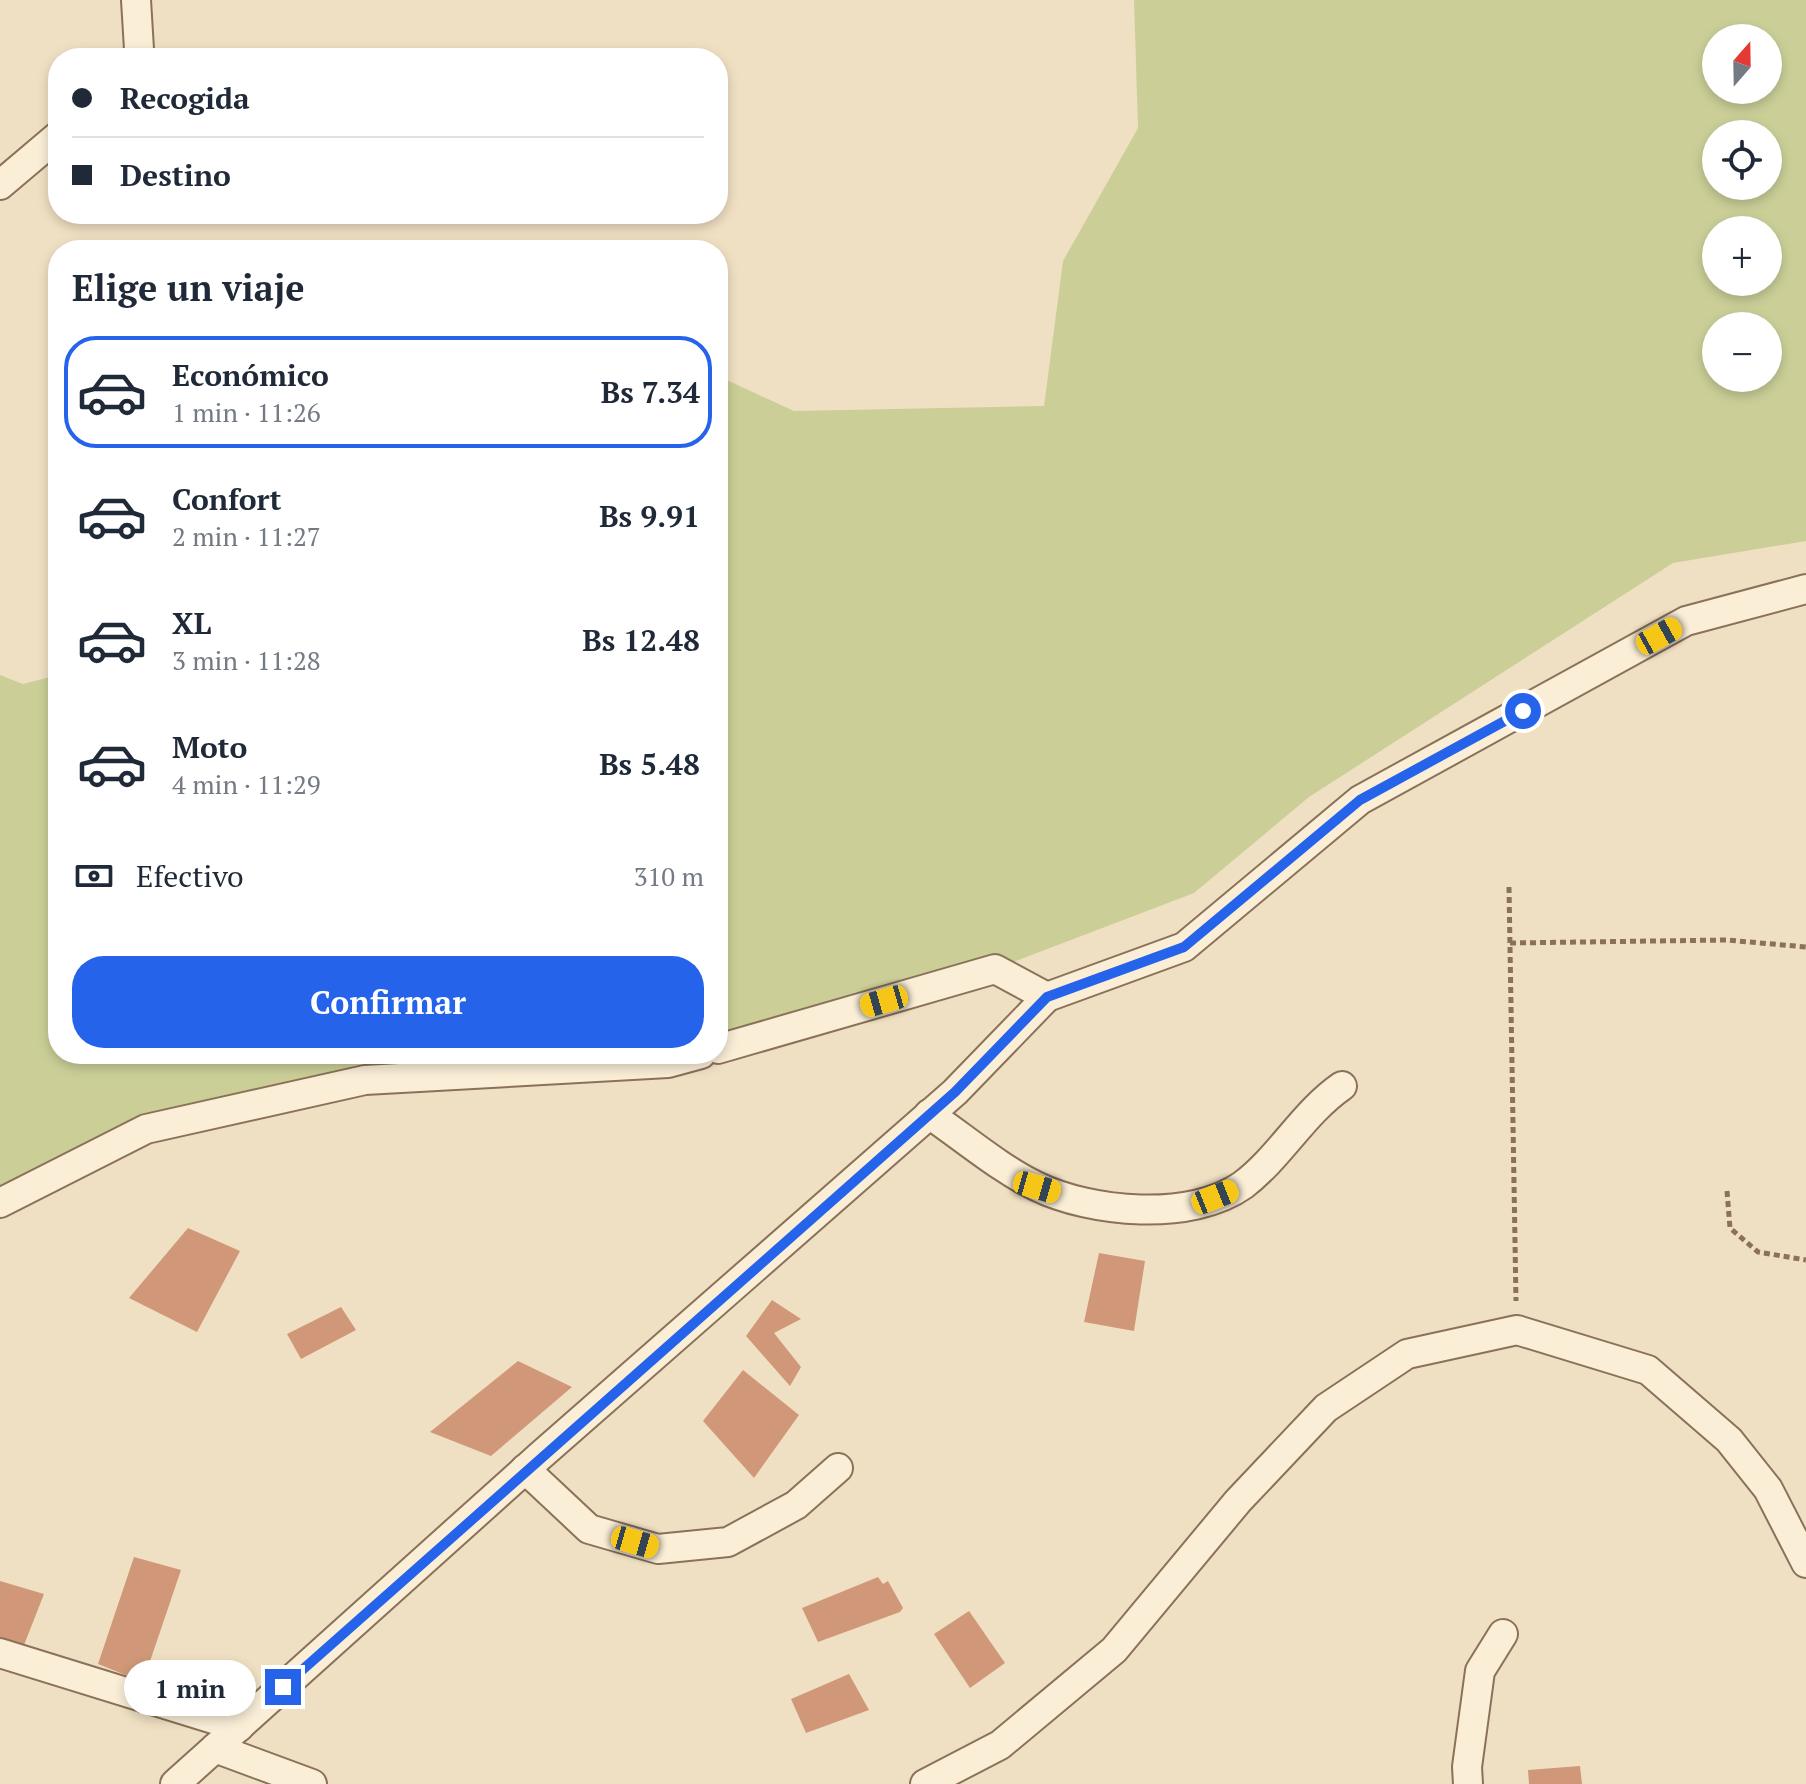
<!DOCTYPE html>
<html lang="es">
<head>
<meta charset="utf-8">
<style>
  body { margin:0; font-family:"PT Serif",serif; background:#f2f2f3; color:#1f2937; height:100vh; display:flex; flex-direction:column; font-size:30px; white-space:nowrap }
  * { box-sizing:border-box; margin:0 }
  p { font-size:26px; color:#747a83 }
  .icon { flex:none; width:44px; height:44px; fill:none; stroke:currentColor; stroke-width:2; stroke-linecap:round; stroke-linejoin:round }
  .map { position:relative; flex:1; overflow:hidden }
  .details { position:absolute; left:48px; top:240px; width:680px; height:824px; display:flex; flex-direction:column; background:#fff; border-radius:32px; box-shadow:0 4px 12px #0003 }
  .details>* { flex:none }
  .top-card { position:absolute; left:48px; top:48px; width:680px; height:176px; border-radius:32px; box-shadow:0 4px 12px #0003; display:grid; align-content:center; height:176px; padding:0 24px; background:#fff }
  .needle { width:52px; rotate:20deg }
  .controls { position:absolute; left:1702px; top:24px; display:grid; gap:16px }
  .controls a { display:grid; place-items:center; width:80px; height:80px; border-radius:50%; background:#fff; box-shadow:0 4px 12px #0003; font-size:40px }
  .end { position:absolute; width:36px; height:36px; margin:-18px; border:10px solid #2563eb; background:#fff; box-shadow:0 0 0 4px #fff }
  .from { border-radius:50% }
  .bubble { position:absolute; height:56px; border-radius:28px; background:#fff; box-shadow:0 4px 12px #0003; font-size:26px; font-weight:800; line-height:56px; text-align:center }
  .car { position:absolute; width:24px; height:48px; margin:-24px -12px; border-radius:10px; box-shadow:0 0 6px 2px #0007; background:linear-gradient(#f5c518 24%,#345 0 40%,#f5c518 0 76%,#345 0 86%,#f5c518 0) }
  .top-card b { display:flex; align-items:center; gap:28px; height:76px; font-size:30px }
  .top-card b+b { border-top:2px solid #e0e1e3 }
  .top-card i { width:20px; height:20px; background:#1f2937 }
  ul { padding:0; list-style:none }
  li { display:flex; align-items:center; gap:24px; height:112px; margin:0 16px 12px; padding:0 8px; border:4px solid transparent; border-radius:32px }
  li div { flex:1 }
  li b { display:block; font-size:30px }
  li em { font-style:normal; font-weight:800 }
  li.current { border-color:#2563eb }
  li>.icon { width:72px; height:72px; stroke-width:1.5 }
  h2 { padding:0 24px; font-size:36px; line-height:96px }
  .pay { display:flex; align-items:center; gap:20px; height:88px; padding:0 24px; font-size:30px }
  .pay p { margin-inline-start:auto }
  .cta { display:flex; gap:16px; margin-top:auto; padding:16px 24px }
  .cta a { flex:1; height:92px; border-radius:32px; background:#2563eb; color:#fff; font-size:32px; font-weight:800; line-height:92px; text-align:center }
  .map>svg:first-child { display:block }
  .green { fill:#cbcf97; fill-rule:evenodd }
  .building { fill:#d09878 }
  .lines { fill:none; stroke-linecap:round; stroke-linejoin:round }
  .minor-casing { stroke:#8b7159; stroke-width:32 }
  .path { stroke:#8b7159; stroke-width:5; stroke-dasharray:6 4; stroke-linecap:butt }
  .minor { stroke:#faeed7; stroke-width:28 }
  .route { stroke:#2563eb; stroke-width:10 }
</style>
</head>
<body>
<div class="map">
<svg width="1806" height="1784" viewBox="0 0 1806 1784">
  <rect width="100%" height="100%" fill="#f0e0c3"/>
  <g class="green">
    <path d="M1134 0H1806V541L1673 563 1309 797 1194 893 995 969 718 1049V376L794 411 1044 406 1063 261 1138 128ZM1716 38H1768V90H1716ZM1716 134H1768V186H1716ZM1716 230H1768V282H1716ZM1716 326H1768V378H1716Z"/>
    <path d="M0 675 23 684 58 675V1054H701L365 1080 146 1129 0 1203Z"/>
  </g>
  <g class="building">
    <path d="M188 1228 240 1251 197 1332 129 1298Z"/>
    <path d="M1099 1253 1145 1261 1134 1331 1084 1322Z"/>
    <path d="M772 1300 801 1319 774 1333 801 1367 790 1386 746 1336Z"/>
    <path d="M341 1307 356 1330 301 1359 287 1334Z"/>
    <path d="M518 1361 572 1387 491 1456 430 1432Z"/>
    <path d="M743 1370 799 1415 754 1478 703 1421Z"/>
    <path d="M134 1557 181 1570 143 1682 98 1664Z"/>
    <path d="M878 1577 883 1584 888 1581 903 1608 900 1612 818 1642 802 1608Z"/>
    <path d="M0 1581 44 1594 24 1645 0 1637Z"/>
    <path d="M969 1611 1005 1663 970 1688 934 1634Z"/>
    <path d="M849 1674 869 1710 806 1733 791 1699Z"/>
    <path d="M1580 1766 1582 1784H1529L1528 1770Z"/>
  </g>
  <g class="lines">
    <defs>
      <g id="minor">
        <path d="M136 0 139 49 136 58"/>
        <path d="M0 185 58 136"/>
        <path d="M718 1049 995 969 1047 997"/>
        <path d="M929 1114C964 1138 999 1168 1036 1186 1091 1213 1191 1222 1243 1185 1281 1156 1303 1113 1342 1086"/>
        <path d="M0 1203 146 1129 365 1080 668 1063 701 1054"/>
        <path d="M525 1469 589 1529 658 1549 728 1542 796 1505 838 1468"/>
        <path d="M0 1653 239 1727"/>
        <path d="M215 1748 312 1784"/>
        <path d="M175 1784 540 1456 955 1092 1047 997 1184 947 1360 800 1686 621 1806 589"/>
        <path d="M925 1784 1000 1745 1114 1650 1238 1501 1326 1408 1407 1354 1517 1330 1648 1370 1729 1440 1768 1489 1806 1563"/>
        <path d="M1468 1784 1467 1767 1480 1671 1503 1634"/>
      </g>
    </defs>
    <use href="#minor" class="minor-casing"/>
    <g class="path">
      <path d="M1509 887 1516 1301"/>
      <path d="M1510 943 1727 940 1806 947"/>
      <path d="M1727 1191 1730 1228 1758 1252 1806 1260"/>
    </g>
    <use href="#minor" class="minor"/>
  </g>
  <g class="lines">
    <path class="route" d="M283 1687 955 1092 1047 997 1184 947 1360 800 1523 711"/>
  </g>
</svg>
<div class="controls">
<a><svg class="needle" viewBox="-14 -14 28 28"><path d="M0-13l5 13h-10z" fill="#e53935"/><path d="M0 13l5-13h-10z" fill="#747a83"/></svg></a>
<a><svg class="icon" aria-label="locate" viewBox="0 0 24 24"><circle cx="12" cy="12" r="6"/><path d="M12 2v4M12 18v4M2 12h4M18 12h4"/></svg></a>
<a>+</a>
<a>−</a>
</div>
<i class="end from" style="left:1523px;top:711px"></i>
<i class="end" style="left:283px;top:1687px"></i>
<div class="bubble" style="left:124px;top:1660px;width:132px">1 min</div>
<i class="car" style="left:1659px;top:636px;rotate:61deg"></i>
<i class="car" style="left:884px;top:1001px;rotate:254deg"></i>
<i class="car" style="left:1037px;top:1187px;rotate:106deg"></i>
<i class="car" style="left:1215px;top:1197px;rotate:68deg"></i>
<i class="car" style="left:635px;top:1542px;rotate:106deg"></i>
<div class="top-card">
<b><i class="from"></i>Recogida</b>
<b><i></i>Destino</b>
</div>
<section class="details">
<h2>Elige un viaje</h2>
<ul>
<li class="current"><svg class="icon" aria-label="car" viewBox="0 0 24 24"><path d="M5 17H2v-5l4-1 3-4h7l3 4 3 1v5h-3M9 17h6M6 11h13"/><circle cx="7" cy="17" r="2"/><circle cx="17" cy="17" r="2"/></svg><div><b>Económico</b><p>1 min · 11:26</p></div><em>Bs 7.34</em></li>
<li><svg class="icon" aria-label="car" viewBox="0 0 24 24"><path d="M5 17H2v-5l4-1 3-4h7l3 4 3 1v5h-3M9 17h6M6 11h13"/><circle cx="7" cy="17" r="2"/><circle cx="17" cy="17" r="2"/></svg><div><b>Confort</b><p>2 min · 11:27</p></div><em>Bs 9.91</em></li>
<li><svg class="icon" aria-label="car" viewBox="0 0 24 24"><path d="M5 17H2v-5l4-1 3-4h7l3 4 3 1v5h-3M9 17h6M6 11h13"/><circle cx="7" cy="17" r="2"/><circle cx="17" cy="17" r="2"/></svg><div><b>XL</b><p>3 min · 11:28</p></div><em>Bs 12.48</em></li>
<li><svg class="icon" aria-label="car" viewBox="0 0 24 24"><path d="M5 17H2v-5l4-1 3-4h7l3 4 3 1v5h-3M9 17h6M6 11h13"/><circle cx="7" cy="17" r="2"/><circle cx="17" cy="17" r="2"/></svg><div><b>Moto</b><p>4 min · 11:29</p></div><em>Bs 5.48</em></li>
</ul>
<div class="pay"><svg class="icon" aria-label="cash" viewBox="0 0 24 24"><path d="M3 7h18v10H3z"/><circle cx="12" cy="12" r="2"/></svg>Efectivo<p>310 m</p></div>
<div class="cta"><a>Confirmar</a></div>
</section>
</div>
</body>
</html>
